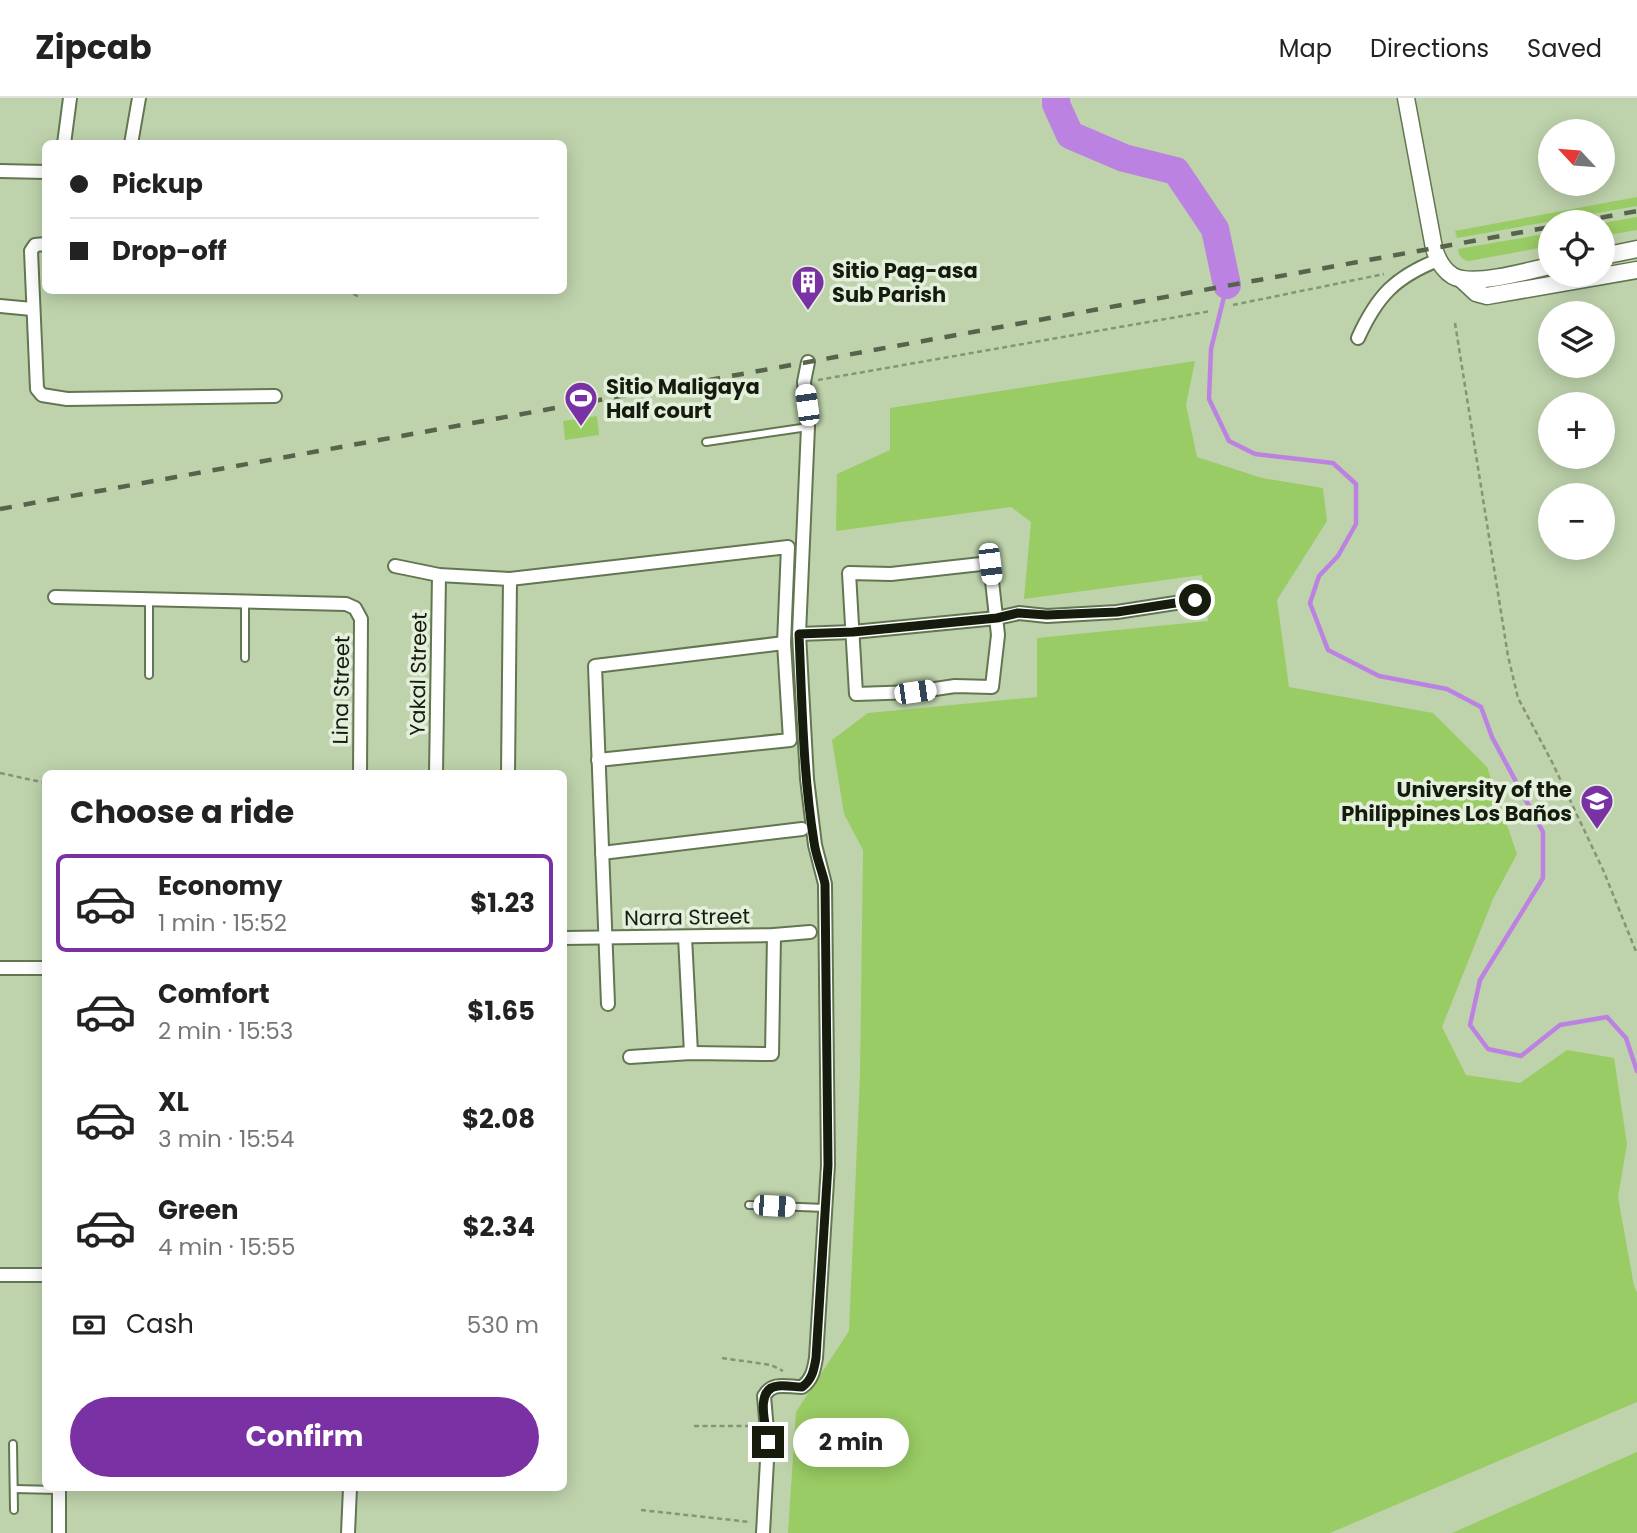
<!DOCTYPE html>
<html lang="en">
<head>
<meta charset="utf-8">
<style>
  body { margin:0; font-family:Poppins,sans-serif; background:#f6f6f6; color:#222; height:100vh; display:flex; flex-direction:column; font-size:26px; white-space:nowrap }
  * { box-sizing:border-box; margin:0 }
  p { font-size:23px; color:#767676 }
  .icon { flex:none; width:38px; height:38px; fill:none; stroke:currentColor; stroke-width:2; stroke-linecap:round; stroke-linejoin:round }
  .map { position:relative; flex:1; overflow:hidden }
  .side { position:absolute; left:42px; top:672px; width:525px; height:721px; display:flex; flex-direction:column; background:#fff; border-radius:10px; box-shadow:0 4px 18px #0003 }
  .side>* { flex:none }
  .top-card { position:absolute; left:42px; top:42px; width:525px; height:154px; border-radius:10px; box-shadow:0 4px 18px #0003; display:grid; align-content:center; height:154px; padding:0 28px; background:#fff }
  .needle { width:46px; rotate:296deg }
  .fabs { position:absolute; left:1538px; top:21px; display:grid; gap:14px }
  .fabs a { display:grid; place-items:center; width:77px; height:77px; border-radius:50%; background:#fff; box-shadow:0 4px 18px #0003; font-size:35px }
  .end { position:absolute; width:32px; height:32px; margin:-16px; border:9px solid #151c0e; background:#fff; box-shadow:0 0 0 4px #fff }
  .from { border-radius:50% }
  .bubble { position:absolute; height:49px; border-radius:24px; background:#fff; box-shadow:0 4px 18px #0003; font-size:23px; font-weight:700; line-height:49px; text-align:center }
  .car { position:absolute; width:21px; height:42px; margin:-21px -10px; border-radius:9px; box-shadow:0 0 5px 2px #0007; background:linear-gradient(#fff 24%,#345 0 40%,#fff 0 76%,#345 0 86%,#fff 0) }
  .top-card b { display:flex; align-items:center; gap:24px; height:66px; font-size:26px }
  .top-card b+b { border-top:2px solid #e0e0e0 }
  .top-card i { width:18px; height:18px; background:#222 }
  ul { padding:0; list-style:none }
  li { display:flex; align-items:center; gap:21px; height:98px; margin:0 14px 10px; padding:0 14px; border:4px solid transparent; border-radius:10px }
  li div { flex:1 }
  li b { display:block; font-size:26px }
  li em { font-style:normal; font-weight:700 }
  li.selected { border-color:#7a31a3 }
  li>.icon { width:63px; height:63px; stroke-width:1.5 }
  h2 { padding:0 28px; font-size:32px; line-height:84px }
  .pay { display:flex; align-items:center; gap:18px; height:77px; padding:0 28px; font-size:26px }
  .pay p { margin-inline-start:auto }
  .action { display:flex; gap:14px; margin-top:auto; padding:14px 28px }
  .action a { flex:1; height:80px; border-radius:42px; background:#7a31a3; color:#fff; font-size:28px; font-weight:700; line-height:80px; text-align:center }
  header { display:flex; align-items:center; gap:42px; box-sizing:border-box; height:98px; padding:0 35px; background:#fff; border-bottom:2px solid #e0e0e0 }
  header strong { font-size:33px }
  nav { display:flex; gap:38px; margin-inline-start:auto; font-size:24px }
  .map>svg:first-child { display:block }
  .green { fill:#99cc64 }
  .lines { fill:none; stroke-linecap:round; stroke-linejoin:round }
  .stream { stroke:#bb82e2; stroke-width:4.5 }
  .river { stroke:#bb82e2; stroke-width:28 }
  .service-casing { stroke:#637652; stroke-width:10 }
  .minor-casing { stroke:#637652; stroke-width:16 }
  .tertiary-casing { stroke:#637652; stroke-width:19 }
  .path { stroke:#849476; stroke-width:2.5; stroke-dasharray:5 3.5; stroke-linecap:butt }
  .service { stroke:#fff; stroke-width:6 }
  .minor { stroke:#fff; stroke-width:12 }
  .tertiary { stroke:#fff; stroke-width:16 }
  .rail { stroke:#57634b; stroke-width:4.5; stroke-dasharray:12 12; stroke-linecap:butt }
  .route { stroke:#151c0e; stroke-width:9 }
  .labels { text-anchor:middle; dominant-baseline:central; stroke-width:7; stroke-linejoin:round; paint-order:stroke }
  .poi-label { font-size:21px; font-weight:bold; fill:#151c0e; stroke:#e5f0dc; text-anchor:start }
  .street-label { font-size:21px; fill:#151c0e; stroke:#e5f0dc }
</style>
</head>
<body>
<header>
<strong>Zipcab</strong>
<nav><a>Map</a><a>Directions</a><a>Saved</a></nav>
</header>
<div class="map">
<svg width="1637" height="1435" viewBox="0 0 1637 1435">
  <rect width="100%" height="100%" fill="#bed3ac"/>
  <g class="green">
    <path d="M1637 99V108L1457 140 1455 133Z"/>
    <path d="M1637 119V132L1603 138V125Z"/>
    <path d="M1550 135V148L1469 163C1462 162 1459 158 1458 151Z"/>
    <path d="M1195 263 1186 307 1197 359 1262 380 1323 390 1327 423 1277 502 1289 589 1433 615 1487 669 1517 756 1493 801 1442 929 1466 977 1520 985 1567 952 1614 960 1627 1046 1618 1099 1634 1188 1637 1195V1304L1330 1435H788L796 1314 849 1233 860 977 863 752 844 716 832 642 868 615 1037 599V540L1208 523 1202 477 1024 501 1031 424 1011 409 836 433 837 376 890 352V310Z"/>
    <path d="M597 318 599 337 565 342 563 323Z"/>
    <path d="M1637 1354V1435H1452Z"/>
  </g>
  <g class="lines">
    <path class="stream" d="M1227 187 1211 251 1209 301 1229 343 1255 356 1333 365 1356 386V426L1338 458 1319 478 1310 505 1328 552 1379 578 1447 591 1481 609 1492 639 1543 734V780L1480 882 1470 927 1488 951 1521 958 1560 927 1607 919 1626 940 1637 973"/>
    <path class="river" d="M1056 0V6L1070 37 1124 60 1176 73 1215 131 1227 187"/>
    <defs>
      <g id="service">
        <path d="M706 344 808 329"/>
        <path d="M149 501V577"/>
        <path d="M245 504V560"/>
        <path d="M749 1107 825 1110"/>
        <path d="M13 1346 14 1412"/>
        <path d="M14 1391 59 1392"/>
      </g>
      <g id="minor">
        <path d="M64 46 70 0"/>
        <path d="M131 46 139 0"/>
        <path d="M0 73 46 74"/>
        <path d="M46 146 35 147 31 153 37 291 42 297 67 301 275 298"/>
        <path d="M0 208 32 211"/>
        <path d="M1358 240C1377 198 1395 179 1438 162"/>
        <path d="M990 465 998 537 992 589 955 588 915 594 856 596 849 475 891 476Z"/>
        <path d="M395 468 439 477 510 481 788 449 784 545 790 642 598 662"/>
        <path d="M55 499 346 506 355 510 361 521 360 676"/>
        <path d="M799 536 853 534 997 520 1019 515 1047 518 1117 514 1195 502"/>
        <path d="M436 676 439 477"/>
        <path d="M508 676 510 481"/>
        <path d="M602 755 802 731"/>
        <path d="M685 839 691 955"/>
        <path d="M564 840 774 837 810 834"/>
        <path d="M0 870H46"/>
        <path d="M608 906 595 568 784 545"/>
        <path d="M630 959 691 955 772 956 774 837"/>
        <path d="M0 1177H46"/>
        <path d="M59 1435V1390"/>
        <path d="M348 1435 350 1390"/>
        <path d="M763 1435 768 1344 764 1298C773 1283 787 1289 802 1289 812 1282 814 1272 816 1260L828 1067 825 786 815 747 807 681 799 536 808 329 804 284 808 264"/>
      </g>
      <g id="tertiary">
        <path d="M1406 0 1434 150C1438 164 1447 179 1462 181 1486 185 1527 173 1550 168"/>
        <path d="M1603 158 1637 151"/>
        <path d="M1461 181 1476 195 1487 198 1637 172"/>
      </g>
    </defs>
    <use href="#service" class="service-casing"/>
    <use href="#minor" class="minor-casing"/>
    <use href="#tertiary" class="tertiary-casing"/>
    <g class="path">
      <path d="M346 192 361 200"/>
      <path d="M1233 207 1384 176"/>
      <path d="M1455 225 1508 558 1518 600 1552 664 1604 774 1637 856"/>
      <path d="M818 282 1211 213"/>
      <path d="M0 675 46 685"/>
      <path d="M722 1260 771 1267 783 1273"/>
      <path d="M694 1328H752"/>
      <path d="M641 1412 750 1424"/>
    </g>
    <use href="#service" class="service"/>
    <use href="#minor" class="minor"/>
    <use href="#tertiary" class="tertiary"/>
    <g class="rail">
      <path d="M1577 124 1637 113"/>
      <path d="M0 411 1550 129"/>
    </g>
  </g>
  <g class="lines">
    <path class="route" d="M768 1344C766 1328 754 1290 778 1288 786 1287 794 1289 802 1289 812 1282 814 1272 816 1260L828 1067 825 786C822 772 816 759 814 744 803 676 802 605 799 536L853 534 997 520 1018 515 1047 517 1117 514 1195 502"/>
  </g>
  <defs>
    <symbol id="building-pin" viewBox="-11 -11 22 30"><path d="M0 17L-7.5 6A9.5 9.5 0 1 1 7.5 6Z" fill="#7a31a3" stroke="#e5f0dc"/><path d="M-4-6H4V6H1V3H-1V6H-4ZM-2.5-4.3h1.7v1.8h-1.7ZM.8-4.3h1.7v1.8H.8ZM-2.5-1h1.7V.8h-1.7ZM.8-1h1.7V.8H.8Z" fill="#fff"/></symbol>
    <symbol id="stadium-pin" viewBox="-11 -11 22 30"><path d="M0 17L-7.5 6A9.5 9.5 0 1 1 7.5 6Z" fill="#7a31a3" stroke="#e5f0dc"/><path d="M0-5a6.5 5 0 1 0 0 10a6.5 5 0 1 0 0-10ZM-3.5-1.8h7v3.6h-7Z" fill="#fff"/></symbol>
    <symbol id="university-pin" viewBox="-11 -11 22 30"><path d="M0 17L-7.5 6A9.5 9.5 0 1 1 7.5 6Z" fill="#7a31a3" stroke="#e5f0dc"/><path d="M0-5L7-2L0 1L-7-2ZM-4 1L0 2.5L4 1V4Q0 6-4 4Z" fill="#fff"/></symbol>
  </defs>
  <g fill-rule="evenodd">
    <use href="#building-pin" x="789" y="165" width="38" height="52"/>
    <use href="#stadium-pin" x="562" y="281" width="38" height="52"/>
    <use href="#university-pin" x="1578" y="684" width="38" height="52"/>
  </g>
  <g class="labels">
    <g class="poi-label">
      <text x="832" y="172">Sitio Pag-asa<tspan x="832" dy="24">Sub Parish</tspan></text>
      <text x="606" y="288">Sitio Maligaya<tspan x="606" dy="24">Half court</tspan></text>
      <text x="1572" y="691" text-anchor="end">University of the<tspan x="1572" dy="24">Philippines Los Baños</tspan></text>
    </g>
    <g class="street-label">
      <text transform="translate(418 576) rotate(-89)">Yakal Street</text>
      <text transform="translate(341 592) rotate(-89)">Lina Street</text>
      <text transform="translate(687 819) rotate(-1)">Narra Street</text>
    </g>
  </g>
</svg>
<div class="fabs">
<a><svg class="needle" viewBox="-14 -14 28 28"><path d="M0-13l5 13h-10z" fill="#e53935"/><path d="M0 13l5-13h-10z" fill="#767676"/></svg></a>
<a><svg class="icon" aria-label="locate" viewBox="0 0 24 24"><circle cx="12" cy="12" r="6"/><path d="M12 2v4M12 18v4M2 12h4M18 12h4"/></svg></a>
<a><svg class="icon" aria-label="layers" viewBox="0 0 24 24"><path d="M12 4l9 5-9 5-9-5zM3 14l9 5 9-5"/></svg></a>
<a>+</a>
<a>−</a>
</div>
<i class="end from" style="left:1195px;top:502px"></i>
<i class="end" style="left:768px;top:1344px"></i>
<div class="bubble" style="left:793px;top:1320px;width:116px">2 min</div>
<i class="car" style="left:807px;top:307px;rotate:352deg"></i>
<i class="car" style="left:990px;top:466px;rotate:173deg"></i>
<i class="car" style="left:915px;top:594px;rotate:82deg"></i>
<i class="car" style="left:774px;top:1108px;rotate:93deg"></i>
<div class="top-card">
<b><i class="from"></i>Pickup</b>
<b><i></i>Drop-off</b>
</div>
<section class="side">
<h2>Choose a ride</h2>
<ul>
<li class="selected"><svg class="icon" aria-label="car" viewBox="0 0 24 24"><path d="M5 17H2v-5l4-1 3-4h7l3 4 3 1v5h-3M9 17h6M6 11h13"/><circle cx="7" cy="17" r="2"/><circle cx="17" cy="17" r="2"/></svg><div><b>Economy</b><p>1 min · 15:52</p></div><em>$1.23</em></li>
<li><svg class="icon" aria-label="car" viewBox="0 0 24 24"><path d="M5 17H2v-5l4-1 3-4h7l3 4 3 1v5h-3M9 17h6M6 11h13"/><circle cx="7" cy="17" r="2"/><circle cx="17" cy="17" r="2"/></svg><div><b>Comfort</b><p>2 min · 15:53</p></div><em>$1.65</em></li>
<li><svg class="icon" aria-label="car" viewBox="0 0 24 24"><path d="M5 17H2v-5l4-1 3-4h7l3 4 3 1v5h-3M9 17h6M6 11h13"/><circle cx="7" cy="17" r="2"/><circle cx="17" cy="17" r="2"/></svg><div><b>XL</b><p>3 min · 15:54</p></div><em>$2.08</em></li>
<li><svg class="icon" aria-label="car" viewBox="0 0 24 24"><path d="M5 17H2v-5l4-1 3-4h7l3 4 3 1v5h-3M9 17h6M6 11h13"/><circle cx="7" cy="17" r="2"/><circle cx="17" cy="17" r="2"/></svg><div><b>Green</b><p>4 min · 15:55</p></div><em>$2.34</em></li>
</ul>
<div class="pay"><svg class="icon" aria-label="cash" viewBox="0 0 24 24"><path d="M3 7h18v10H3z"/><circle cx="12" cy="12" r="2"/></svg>Cash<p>530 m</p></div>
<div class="action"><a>Confirm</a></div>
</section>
</div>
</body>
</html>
